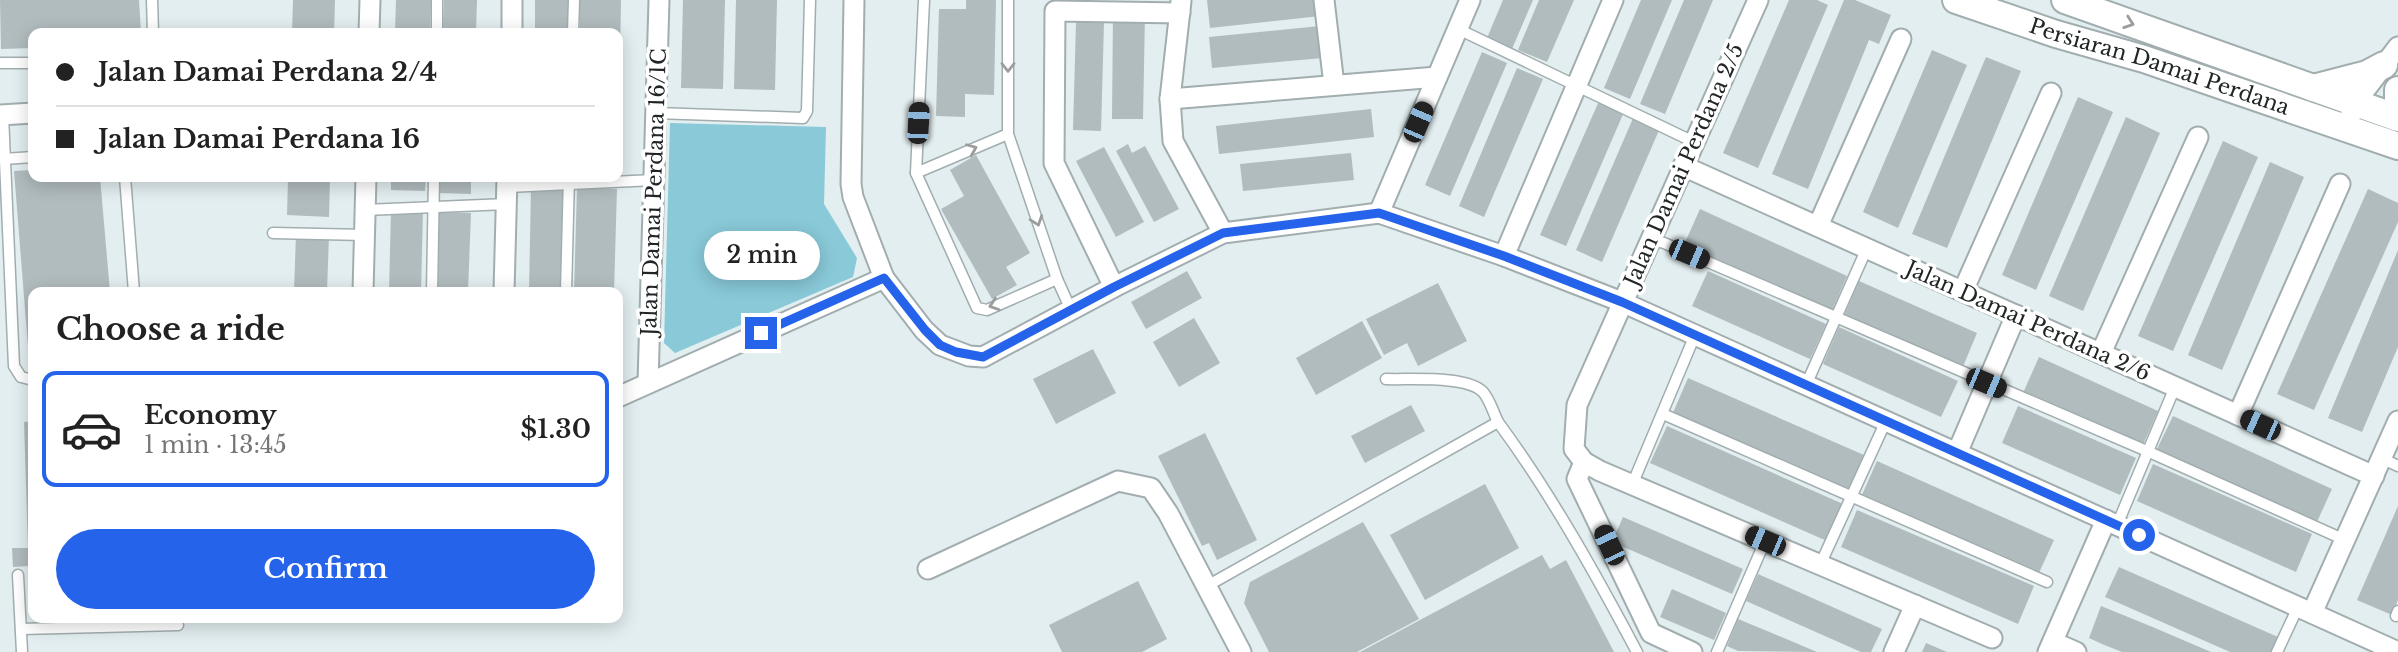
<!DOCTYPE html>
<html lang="en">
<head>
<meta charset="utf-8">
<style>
  body { margin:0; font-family:"Libre Baskerville",serif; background:#f2f2f2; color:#222; height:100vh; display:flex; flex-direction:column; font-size:26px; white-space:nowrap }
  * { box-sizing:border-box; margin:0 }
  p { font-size:23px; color:#767676 }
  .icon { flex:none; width:38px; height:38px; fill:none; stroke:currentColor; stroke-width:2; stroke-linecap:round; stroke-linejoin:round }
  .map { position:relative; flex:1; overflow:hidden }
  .side { position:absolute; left:28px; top:287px; width:595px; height:336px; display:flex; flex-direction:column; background:#fff; border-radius:14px; box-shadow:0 4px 18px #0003 }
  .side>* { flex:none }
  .guide { position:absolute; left:28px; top:28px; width:595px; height:154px; border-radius:14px; box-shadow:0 4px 18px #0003; display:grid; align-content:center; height:154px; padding:0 28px; background:#fff }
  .end { position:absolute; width:32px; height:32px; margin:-16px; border:9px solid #2563eb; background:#fff; box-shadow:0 0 0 4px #fff }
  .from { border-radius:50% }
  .bubble { position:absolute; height:49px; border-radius:24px; background:#fff; box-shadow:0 4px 18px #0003; font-size:23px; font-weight:600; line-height:49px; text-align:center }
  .car { position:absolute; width:21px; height:42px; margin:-21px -10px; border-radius:9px; box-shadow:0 0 5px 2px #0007; background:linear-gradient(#222 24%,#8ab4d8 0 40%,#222 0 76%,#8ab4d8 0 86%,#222 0) }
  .guide b { display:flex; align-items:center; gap:24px; height:66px; font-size:26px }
  .guide b+b { border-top:2px solid #e0e0e0 }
  .guide i { width:18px; height:18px; background:#222 }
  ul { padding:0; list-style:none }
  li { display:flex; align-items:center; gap:21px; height:116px; margin:0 14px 10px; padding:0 14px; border:4px solid transparent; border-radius:14px }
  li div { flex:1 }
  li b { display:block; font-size:26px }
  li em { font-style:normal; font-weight:600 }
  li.active { border-color:#2563eb }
  li>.icon { width:63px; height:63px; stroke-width:1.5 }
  h2 { padding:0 28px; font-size:32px; line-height:84px }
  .button { display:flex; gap:14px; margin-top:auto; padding:14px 28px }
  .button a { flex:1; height:80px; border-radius:42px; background:#2563eb; color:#fff; font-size:28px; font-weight:600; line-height:80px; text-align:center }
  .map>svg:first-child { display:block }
  .green { fill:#89c9d8 }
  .building { fill:#b1bcbf }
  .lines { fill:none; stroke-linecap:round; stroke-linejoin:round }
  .lane-casing { stroke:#a2adaf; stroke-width:13 }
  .street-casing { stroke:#a2adaf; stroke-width:23 }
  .secondary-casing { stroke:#a2adaf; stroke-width:30 }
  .lane { stroke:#fff; stroke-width:10 }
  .street { stroke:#fff; stroke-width:19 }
  .secondary { stroke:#fff; stroke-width:26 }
  .oneway { stroke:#9b9d9d }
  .route { stroke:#2563eb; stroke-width:9 }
  .labels { text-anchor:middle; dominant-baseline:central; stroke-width:7; stroke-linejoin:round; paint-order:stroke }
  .street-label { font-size:21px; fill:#212526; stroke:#fff }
</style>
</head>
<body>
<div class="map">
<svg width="2398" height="652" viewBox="0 0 2398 652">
  <rect width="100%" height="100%" fill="#e3eef0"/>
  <path class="green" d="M670 123 826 127 824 204 857 258 853 277 675 353 664 343Z"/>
  <g class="building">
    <path d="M0 0H139L141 33H33V48L1 49Z"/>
    <path d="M293 0H335L334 33H292Z"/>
    <path d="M396 0H431L430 33H395Z"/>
    <path d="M444 0H477L476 33H443Z"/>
    <path d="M535 0H569L568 33H535Z"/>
    <path d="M580 0H621L620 64H618V33H580Z"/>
    <path d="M683 0H725L723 89 681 88Z"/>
    <path d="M736 0H777L775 90 734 89Z"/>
    <path d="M966 0H996L994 95 965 94V117L936 116 939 9H966Z"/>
    <path d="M1207 0H1318L1320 16 1210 28Z"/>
    <path d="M1503 0H1533L1512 49 1487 38Z"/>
    <path d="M1539 0H1574L1547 62 1518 50Z"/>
    <path d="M1641 0H1672L1630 99 1604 88Z"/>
    <path d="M1684 0H1713L1665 114 1640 104Z"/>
    <path d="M1789 0H1817L1828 5 1758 168 1723 153Z"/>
    <path d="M1844 0H1855L1891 15 1879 44 1869 40 1808 189 1772 174Z"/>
    <path d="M1113 13H1145L1143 119H1112Z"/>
    <path d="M1076 22 1104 23 1101 131 1073 130Z"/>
    <path d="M1320 26 1323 58 1212 68 1209 37Z"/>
    <path d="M1932 50 1967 65 1898 228 1863 212Z"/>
    <path d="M1482 52 1507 63 1450 196 1425 185Z"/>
    <path d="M1986 57 2021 71 1947 248 1912 234Z"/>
    <path d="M1517 68 1543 79 1484 217 1459 206Z"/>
    <path d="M2078 97 2113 112 2036 290 2002 275Z"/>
    <path d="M1599 101 1624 112 1566 246 1540 235Z"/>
    <path d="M1371 109 1374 137 1219 154 1216 126Z"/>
    <path d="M1634 116 1660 128 1602 262 1576 250Z"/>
    <path d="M2126 117 2160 133 2083 311 2049 296Z"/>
    <path d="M2223 141 2258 157 2173 351 2138 336Z"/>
    <path d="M1128 144 1132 153 1145 146 1179 209 1154 222 1116 151Z"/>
    <path d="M1104 147 1144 222 1116 237 1076 161Z"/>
    <path d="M1351 153 1354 180 1243 191 1240 164Z"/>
    <path d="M976 155 1030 253 1006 267 1017 285 992 299 941 209 964 196 950 170Z"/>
    <path d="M2270 162 2304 177 2222 370 2188 355Z"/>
    <path d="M33 170V177H100L110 292H33V371L30 372 14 171Z"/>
    <path d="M288 177H330L329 217 287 215Z"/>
    <path d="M391 177H426L425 191 391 190Z"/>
    <path d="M438 177H471V194L438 193Z"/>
    <path d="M531 187 564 188 562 292H529Z"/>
    <path d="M577 188 617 189 614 292H574Z"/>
    <path d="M2368 189 2398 203V222L2314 410 2277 394Z"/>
    <path d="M1700 209 1847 276 1831 313 1683 247Z"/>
    <path d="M391 211H423L421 292H389Z"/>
    <path d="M437 212 471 213 468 292H435Z"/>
    <path d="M296 234 329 235 327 292H294Z"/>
    <path d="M2398 250V347L2362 432 2328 418Z"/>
    <path d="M1187 271 1202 298 1146 329 1131 302Z"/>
    <path d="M1708 271 1826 324 1810 359 1692 306Z"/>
    <path d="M1859 281 1977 333 1962 369 1844 316Z"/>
    <path d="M1438 283 1467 341 1418 366 1407 343 1384 355 1366 319Z"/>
    <path d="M1194 318 1220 363 1179 387 1153 342Z"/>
    <path d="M1362 321 1382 358 1316 395 1296 358Z"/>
    <path d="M1839 327 1958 381 1941 417 1823 364Z"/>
    <path d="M1093 349 1116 393 1056 424 1033 379Z"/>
    <path d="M2039 357 2158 411 2142 447 2023 393Z"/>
    <path d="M1688 378 1864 455 1848 492 1672 415Z"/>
    <path d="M1411 405 1425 431 1365 463 1351 436Z"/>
    <path d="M2018 406 2136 458 2120 495 2002 443Z"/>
    <path d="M2173 416 2332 489 2316 524 2156 451Z"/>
    <path d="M33 421V607H31L29 566 13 567 12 548H28L24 422Z"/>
    <path d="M1667 426 1843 504 1827 541 1650 463Z"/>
    <path d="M1205 433 1257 540 1217 560 1209 543 1202 546 1158 456Z"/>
    <path d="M1877 461 2054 540 2038 575 1861 497Z"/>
    <path d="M2153 464 2312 534 2296 572 2137 501Z"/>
    <path d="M1485 484 1519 548 1425 600 1390 535Z"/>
    <path d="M2398 506V600L2392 615 2357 600Z"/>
    <path d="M1857 510 2034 586 2018 624 1841 547Z"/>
    <path d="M1623 517 1743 569 1732 594 1612 542Z"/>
    <path d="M1363 522 1419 619 1357 652H1269L1244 603 1250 582Z"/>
    <path d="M1542 555 1550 569 1566 560 1614 652H1360Z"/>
    <path d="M2119 567 2278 637 2272 652H2230L2105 597Z"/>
    <path d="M1758 574 1882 629 1871 652H1861L1746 601Z"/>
    <path d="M1138 581 1167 639 1142 652H1062L1049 625Z"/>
    <path d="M1672 589 1726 613 1714 640 1660 617Z"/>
    <path d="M2101 606 2155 628 2211 652H2122L2102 644 2089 638Z"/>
    <path d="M1738 619 1772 633 1817 652 1738 651 1727 646Z"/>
    <path d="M1926 643 1947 652H1922Z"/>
  </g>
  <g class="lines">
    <defs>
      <g id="lane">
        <path d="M152 0 153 33"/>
        <path d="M1008 0V134L1057 279 1071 310"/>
        <path d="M1458 29 1694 142"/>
        <path d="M437 33V0"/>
        <path d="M573 33 574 0"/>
        <path d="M0 63H33"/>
        <path d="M656 113 803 118 807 111 810 0"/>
        <path d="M3 115 14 366 21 377 33 380"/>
        <path d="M1008 134 916 173 977 308 987 310 1057 279"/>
        <path d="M4 159 33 157"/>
        <path d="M916 173 924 0"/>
        <path d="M125 177 134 292"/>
        <path d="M507 187 654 180"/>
        <path d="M365 210 507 204"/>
        <path d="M273 233 365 235"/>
        <path d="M1650 239 1664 243 2147 451 2345 540"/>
        <path d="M432 292 434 177"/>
        <path d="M566 292 569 177"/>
        <path d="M1386 379C1409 380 1467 375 1483 392 1490 400 1493 412 1498 422"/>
        <path d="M1806 385 1867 248"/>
        <path d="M1663 414 2047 582"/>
        <path d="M2381 458 2398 466"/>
        <path d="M1632 485 1695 335"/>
        <path d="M2117 525 2175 387"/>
        <path d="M1820 565 1886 421"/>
        <path d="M18 575 22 652"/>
        <path d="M1207 586 1498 422C1551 494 1595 573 1637 652"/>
        <path d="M2396 616 2398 611"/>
        <path d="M21 629 178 625"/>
        <path d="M1717 652 1765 541"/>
        <path d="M2277 652 2298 607"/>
      </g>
      <g id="street">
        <path d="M854 0 851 184 853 197 884 278 924 330 940 345 969 356 983 357 1114 287 1223 233 1379 213 1504 256 1622 302 2398 652"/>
        <path d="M1324 0 1334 85"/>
        <path d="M1758 0 1577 405 1574 449 1584 462 1600 471 1992 638"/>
        <path d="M1181 1 1170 99 1173 141 1223 233"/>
        <path d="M369 33 370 0"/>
        <path d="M512 33V0"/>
        <path d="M1170 99 1437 77"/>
        <path d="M0 115 33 113"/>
        <path d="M2346 128 2355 103 2398 47"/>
        <path d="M1683 166 2374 476"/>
        <path d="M1379 213 1470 0"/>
        <path d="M1818 226 1901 39"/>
        <path d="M1504 256 1613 0"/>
        <path d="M1114 287 1054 163 1055 11 1180 13"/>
        <path d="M1963 291 2051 93"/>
        <path d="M363 292 366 177"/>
        <path d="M504 292 507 177"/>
        <path d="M2101 353 2198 137"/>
        <path d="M648 383 659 0"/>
        <path d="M618 397 884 278"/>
        <path d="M2238 415 2340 184"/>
        <path d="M1957 453 2016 315"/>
        <path d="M1584 462 1577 479 1651 633 1692 652"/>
        <path d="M928 569 1118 481 1151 488 1168 513 1241 652"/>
        <path d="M2312 613 2398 421"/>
        <path d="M2053 642 2076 652"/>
        <path d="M1894 652 1915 605"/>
        <path d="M2048 652 2106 520"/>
      </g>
      <g id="secondary">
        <path id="s1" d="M1956 0 2056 34 2144 59 2398 146"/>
        <path d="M2065 0 2398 118"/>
        <path d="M2313 88 2367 74 2384 65"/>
        <path d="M2398 90V110"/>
      </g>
    </defs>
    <use href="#lane" class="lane-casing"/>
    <use href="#street" class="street-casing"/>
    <use href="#secondary" class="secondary-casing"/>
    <use href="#lane" class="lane"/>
    <use href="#street" class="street"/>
    <use href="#secondary" class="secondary"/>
  </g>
  <defs><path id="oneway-chevron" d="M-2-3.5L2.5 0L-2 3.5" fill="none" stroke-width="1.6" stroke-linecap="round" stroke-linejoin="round" transform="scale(1.75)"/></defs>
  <g class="oneway">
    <use href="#oneway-chevron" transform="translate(2129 23) rotate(19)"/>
    <use href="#oneway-chevron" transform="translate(1008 67) rotate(90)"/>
    <use href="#oneway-chevron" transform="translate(972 149) rotate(-23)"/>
    <use href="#oneway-chevron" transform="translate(1037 221) rotate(71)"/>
    <use href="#oneway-chevron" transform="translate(994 305) rotate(162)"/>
  </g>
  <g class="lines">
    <path class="route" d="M761 333 884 278 925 330 940 345 956 352 983 357 1114 287 1223 233 1379 213 1504 256 1622 302 2139 535"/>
  </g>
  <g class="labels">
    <g class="street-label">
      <text stroke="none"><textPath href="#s1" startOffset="214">Persiaran Damai Perdana</textPath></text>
      <text transform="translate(1684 165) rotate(-66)">Jalan Damai Perdana 2/5</text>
      <text transform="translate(654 192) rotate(-88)">Jalan Damai Perdana 16/1C</text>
      <text transform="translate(2028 321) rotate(24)">Jalan Damai Perdana 2/6</text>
    </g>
  </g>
</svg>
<i class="end from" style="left:2139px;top:535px"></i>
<i class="end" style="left:761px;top:333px"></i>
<div class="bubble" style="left:704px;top:231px;width:116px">2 min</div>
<i class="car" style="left:1418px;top:122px;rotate:23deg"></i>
<i class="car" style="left:918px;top:123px;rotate:3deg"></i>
<i class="car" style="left:1689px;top:254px;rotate:113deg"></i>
<i class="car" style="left:1986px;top:383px;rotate:113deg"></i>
<i class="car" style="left:2260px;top:425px;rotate:294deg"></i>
<i class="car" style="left:1765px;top:541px;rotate:293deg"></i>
<i class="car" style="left:1609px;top:545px;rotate:335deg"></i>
<div class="guide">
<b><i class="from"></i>Jalan Damai Perdana 2/4</b>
<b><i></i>Jalan Damai Perdana 16</b>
</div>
<section class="side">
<h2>Choose a ride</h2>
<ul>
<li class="active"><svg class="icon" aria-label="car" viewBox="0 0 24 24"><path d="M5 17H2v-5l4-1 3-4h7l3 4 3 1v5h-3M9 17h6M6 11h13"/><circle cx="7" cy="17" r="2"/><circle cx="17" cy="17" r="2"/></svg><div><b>Economy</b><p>1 min · 13:45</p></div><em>$1.30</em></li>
</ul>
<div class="button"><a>Confirm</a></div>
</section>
</div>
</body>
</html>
